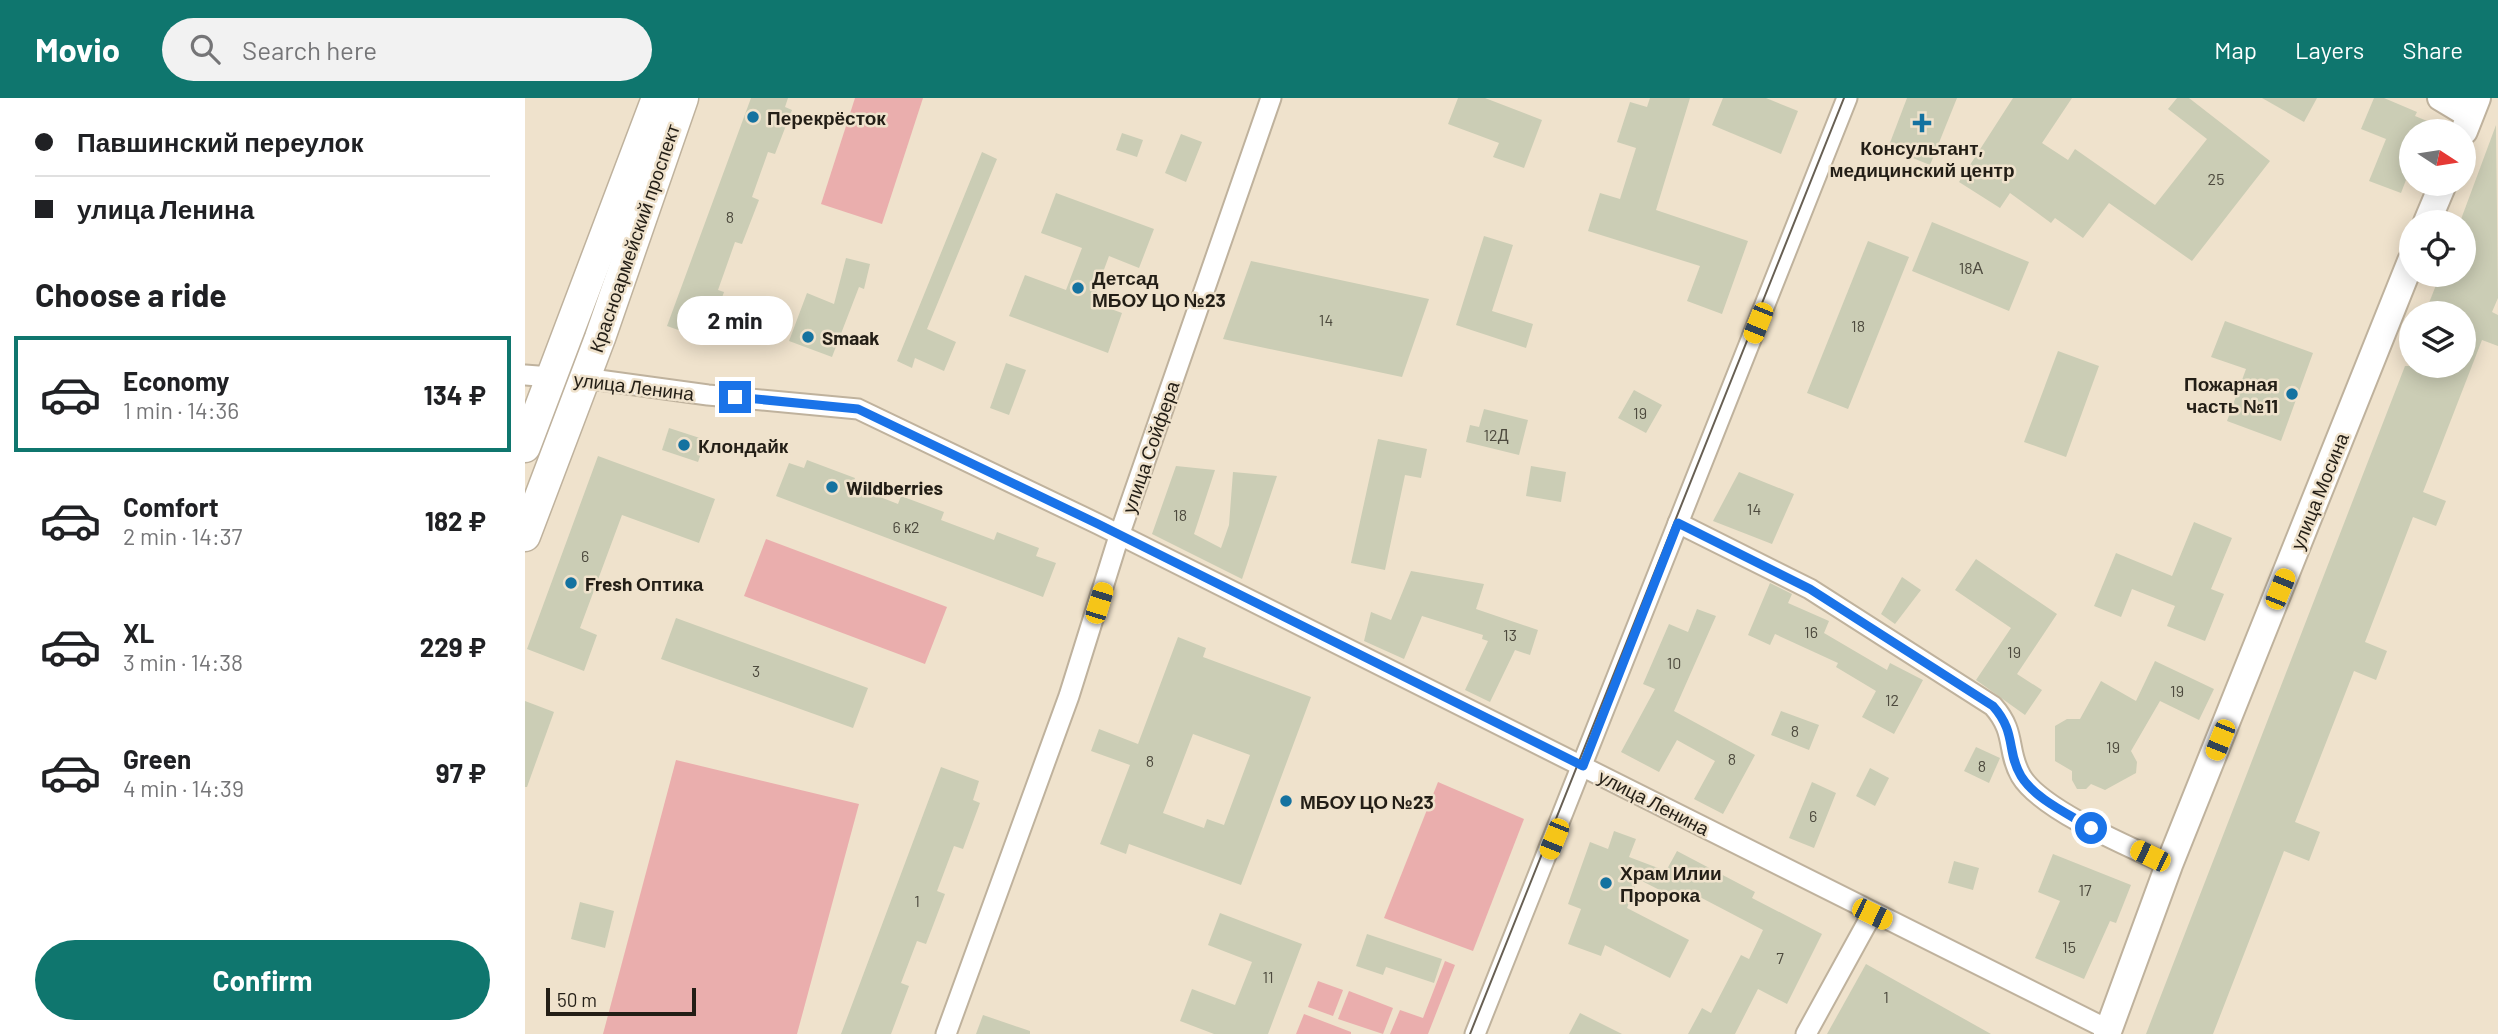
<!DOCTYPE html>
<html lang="en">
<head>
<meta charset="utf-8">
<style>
  body { margin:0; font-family:Barlow,sans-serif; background:#f2f2f2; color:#202124; height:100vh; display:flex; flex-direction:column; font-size:26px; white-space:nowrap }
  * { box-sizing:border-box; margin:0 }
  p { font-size:23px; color:#757577 }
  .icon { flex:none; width:38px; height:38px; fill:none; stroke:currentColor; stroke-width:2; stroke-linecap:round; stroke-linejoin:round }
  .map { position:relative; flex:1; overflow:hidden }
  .panel { display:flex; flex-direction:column; background:#fff; width:525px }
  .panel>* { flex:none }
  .hud { display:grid; align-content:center; height:154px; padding:0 35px; background:#fff }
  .needle { width:46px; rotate:102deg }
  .buttons { position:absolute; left:1874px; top:21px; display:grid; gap:14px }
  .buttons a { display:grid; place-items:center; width:77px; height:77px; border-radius:50%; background:#fff; box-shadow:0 4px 18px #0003; font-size:35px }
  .scale { position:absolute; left:21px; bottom:18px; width:150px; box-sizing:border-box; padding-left:7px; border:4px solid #231e16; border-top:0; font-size:19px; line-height:24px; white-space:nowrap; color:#231e16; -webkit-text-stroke:5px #efe2cc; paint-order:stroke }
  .end { position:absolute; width:32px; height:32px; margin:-16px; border:9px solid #1a73e8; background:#fff; box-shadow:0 0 0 4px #fff }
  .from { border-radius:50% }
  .bubble { position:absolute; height:49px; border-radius:24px; background:#fff; box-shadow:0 4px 18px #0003; font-size:23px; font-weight:700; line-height:49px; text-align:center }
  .car { position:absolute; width:21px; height:42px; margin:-21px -10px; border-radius:9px; box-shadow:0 0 5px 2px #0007; background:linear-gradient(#f5c518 24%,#345 0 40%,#f5c518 0 76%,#345 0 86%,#f5c518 0) }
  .hud b { display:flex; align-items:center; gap:24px; height:66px; font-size:26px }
  .hud b+b { border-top:2px solid #e0e0e0 }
  .hud i { width:18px; height:18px; background:#202124 }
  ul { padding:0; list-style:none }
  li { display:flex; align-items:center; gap:21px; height:116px; margin:0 14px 10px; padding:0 21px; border:4px solid transparent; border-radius:0px }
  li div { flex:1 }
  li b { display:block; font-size:26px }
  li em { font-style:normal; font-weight:700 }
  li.selected { border-color:#0f766e }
  li>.icon { width:63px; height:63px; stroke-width:1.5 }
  h2 { padding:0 35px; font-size:32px; line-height:84px }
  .cta { display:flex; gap:14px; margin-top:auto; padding:14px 35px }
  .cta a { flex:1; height:80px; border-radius:42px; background:#0f766e; color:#fff; font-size:28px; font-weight:700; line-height:80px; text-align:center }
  header { display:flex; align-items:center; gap:42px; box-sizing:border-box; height:98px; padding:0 35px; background:#0f766e; color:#fff }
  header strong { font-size:33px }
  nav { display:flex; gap:38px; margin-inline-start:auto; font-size:24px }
  .search { width:490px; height:63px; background:#f2f2f2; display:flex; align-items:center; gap:18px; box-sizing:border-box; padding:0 24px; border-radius:38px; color:#757577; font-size:26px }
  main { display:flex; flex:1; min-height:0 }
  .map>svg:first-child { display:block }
  .green { fill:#eaaead }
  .building { fill:#cbcdb5; fill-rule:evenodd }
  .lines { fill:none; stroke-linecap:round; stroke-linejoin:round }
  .minor-casing { stroke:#bfb29d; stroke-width:23 }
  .tertiary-casing { stroke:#bfb29d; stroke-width:28 }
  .secondary-casing { stroke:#bfb29d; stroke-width:30 }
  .primary-casing { stroke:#bfb29d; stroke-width:33 }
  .minor { stroke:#fff; stroke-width:19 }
  .tertiary { stroke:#fff; stroke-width:24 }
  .secondary { stroke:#fff; stroke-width:26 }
  .primary { stroke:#fff; stroke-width:30 }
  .tram { stroke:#686054; stroke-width:2 }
  .route { stroke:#1a73e8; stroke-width:9 }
  .poi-dot { fill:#1472a0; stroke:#efe2cc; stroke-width:2.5 }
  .labels { text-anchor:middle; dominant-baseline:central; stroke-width:5; stroke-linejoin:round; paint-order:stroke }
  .number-label { font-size:16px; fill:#4d4a3e }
  .poi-label { font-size:19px; font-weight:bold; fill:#231e16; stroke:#efe2cc; text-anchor:start }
  .street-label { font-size:19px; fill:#231e16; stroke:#efe2cc }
</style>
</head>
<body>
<header>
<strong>Movio</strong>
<div class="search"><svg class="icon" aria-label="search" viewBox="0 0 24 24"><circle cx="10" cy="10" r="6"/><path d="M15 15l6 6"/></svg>Search here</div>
<nav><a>Map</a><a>Layers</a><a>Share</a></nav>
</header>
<main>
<section class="panel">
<div class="hud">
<b><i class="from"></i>Павшинский переулок</b>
<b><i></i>улица Ленина</b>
</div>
<h2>Choose a ride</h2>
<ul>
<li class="selected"><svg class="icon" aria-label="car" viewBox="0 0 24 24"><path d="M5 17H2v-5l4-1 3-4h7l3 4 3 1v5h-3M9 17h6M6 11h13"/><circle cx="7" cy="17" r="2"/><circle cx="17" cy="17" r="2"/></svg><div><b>Economy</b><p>1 min · 14:36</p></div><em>134 ₽</em></li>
<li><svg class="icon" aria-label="car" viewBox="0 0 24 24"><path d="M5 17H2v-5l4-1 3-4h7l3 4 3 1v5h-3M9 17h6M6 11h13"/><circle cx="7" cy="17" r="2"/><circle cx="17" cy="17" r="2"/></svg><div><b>Comfort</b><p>2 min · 14:37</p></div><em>182 ₽</em></li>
<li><svg class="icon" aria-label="car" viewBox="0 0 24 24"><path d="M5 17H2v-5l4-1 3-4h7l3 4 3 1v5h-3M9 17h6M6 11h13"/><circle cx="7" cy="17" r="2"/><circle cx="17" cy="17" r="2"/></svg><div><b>XL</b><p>3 min · 14:38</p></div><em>229 ₽</em></li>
<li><svg class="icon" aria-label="car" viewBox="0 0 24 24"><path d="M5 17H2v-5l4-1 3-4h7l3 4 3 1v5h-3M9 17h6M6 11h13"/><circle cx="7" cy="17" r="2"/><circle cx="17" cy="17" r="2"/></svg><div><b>Green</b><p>4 min · 14:39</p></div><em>97 ₽</em></li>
</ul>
<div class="cta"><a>Confirm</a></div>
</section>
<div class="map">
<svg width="1973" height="936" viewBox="0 0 1973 936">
  <rect width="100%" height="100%" fill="#efe2cc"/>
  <g class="green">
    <path d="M330 0H398L357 126 296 106Z"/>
    <path d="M241 441 422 509 400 566 219 498Z"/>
    <path d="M151 662 334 706 272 936H78Z"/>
    <path d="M913 684 999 721 948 853 859 820Z"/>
    <path d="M920 863 930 867 903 936H865L875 912 898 920Z"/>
    <path d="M793 883 818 892 808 918 783 909Z"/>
    <path d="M824 893 868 910 858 936 813 921Z"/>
    <path d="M779 916 826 934V936H771Z"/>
  </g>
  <g class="building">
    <path d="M226 0H263L260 9 267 12 250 56 243 54 227 99 234 102 217 146 210 144 193 192 199 194 182 242 142 228Z"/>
    <path d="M933 0H960L1017 22 999 70 968 59 974 45 923 26Z"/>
    <path d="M1125 0H1165L1131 112 1223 143 1197 216 1162 203 1175 168 1063 133 1075 95 1095 101 1111 50 1092 44 1105 4 1122 9Z"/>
    <path d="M1198 0H1241L1273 13 1256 56 1187 27Z"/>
    <path d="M1382 0H1432L1405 67 1363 50Z"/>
    <path d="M1488 0H1547L1517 45 1543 62 1550 51 1630 107 1682 41 1643 11 1652 0H1664L1745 63 1667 163 1584 105 1558 140 1530 120 1526 125 1485 95 1475 110 1434 84Z"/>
    <path d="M1737 0H1792L1779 24Z"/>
    <path d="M1849 0H1859L1892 14 1890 18 1924 32 1886 33V69L1876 95 1844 83 1861 41 1836 31Z"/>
    <path d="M1971 27 1973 200 1967 214 1973 217V248L1957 242 1898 394 1921 403 1911 428 1888 419 1840 544 1862 553 1851 582 1829 573 1770 724 1795 734 1784 763 1759 753 1688 936H1621L1880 268H1939V215H1900L1915 177H1939V124H1935Z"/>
    <path d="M597 35 618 42 612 59 591 52Z"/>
    <path d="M656 36 677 44 661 84 640 75Z"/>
    <path d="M457 54 472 61 402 231 431 244 419 273 390 260 387 270 372 263Z"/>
    <path d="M531 95 629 131 614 170 584 158 567 204 597 215 583 255 484 218 500 177 541 192 557 150 516 135Z"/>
    <path d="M1407 124 1504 164 1484 213 1387 173Z"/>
    <path d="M959 138 988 147 967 213 1008 226 1001 250 931 227Z"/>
    <path d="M1343 143 1384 159 1323 311 1282 295Z"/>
    <path d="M321 160 345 166 339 191 334 189 307 259 264 243 282 195 309 206Z"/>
    <path d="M726 163 904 201 877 279 698 241Z"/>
    <path d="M1700 223 1788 255 1756 343 1702 323 1721 271 1686 259Z"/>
    <path d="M1533 253 1574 268 1541 359 1499 344Z"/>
    <path d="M481 265 501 272 484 317 465 310Z"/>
    <path d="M1109 292 1137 307 1121 335 1093 320Z"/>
    <path d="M959 311 1003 322 994 357 941 344 945 327 954 329Z"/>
    <path d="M144 330 181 342 173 364 137 352Z"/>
    <path d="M853 341 902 351 896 380 880 377 860 472 826 465Z"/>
    <path d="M73 358 190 401 174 445 97 417 55 530 72 537 59 573 2 551Z"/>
    <path d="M282 362 330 380 327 388 373 406 376 398 419 414 416 422 469 442 472 434 514 450 511 458 531 465 518 499 251 398 264 365 279 370Z"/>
    <path d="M651 368 690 372 669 436 696 450 704 427 708 374 752 378 717 481 627 436Z"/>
    <path d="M1006 368 1041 374 1036 404 1001 398Z"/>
    <path d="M1214 374 1269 396 1247 446 1188 423Z"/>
    <path d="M1669 424 1707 440 1686 491 1699 496 1680 543 1642 528 1650 508 1607 491 1596 519 1569 508 1591 455 1647 478Z"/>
    <path d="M1451 461 1532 516 1492 576 1517 592 1500 617 1451 582 1486 530 1430 492Z"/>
    <path d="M886 473 959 486 951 511 1013 532 1005 557 990 552 965 604 940 592 963 543 957 541 958 537 897 518 879 561 839 543 846 514 866 522Z"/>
    <path d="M1377 479 1396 492 1370 526 1356 516Z"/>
    <path d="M1245 485 1267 496 1263 505 1304 523 1299 535 1362 572 1365 565 1398 582 1369 636 1337 619 1351 593 1311 569 1313 565 1250 536 1245 547 1223 537Z"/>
    <path d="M1172 511 1191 518 1149 613 1230 657 1198 716 1169 701 1190 663 1152 642 1134 674 1096 654 1130 591 1118 586 1144 526 1163 534Z"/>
    <path d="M151 520 343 590 328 630 136 561Z"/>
    <path d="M653 539 681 550 678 559 786 599 716 787 604 746 601 756 575 746 605 667 566 653 574 631 613 646ZM668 636 725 657 699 727 682 721 679 730 638 715Z"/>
    <path d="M1630 563 1689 591 1674 622 1635 603 1606 653 1612 664 1611 675 1580 692 1566 686 1561 691H1552L1547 682V673L1530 663V628L1542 621H1555L1576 583 1611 603Z"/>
    <path d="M0 603 29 614 2 689H0Z"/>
    <path d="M1256 613 1294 627 1284 652 1246 637Z"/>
    <path d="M1451 649 1475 660 1464 685 1439 673Z"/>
    <path d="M416 669 454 683 448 702 455 705 438 751 429 748 412 793 420 796 401 846 392 843 376 885 384 888 366 936H316Z"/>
    <path d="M1345 670 1364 680 1350 708 1331 698Z"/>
    <path d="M1287 684 1311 695 1289 750 1264 740Z"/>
    <path d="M1089 733 1111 741 1104 759 1141 773 1152 753 1230 794 1227 800 1297 836 1262 906 1233 891 1210 936H1163L1177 910 1186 915 1216 857 1224 861 1238 832 1169 796 1164 807 1113 781 1102 810 1164 842 1145 880 1080 847 1076 858 1043 846 1056 811 1043 806 1065 744 1083 751Z"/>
    <path d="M1528 756 1606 787 1591 825 1585 823 1559 881 1510 860 1535 803 1513 794Z"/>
    <path d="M1429 763 1454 770 1448 792 1423 785Z"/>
    <path d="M55 804 89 813 80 850 46 841Z"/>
    <path d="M695 815 777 846 743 936H689L655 923 667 891 710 907 727 864 683 847Z"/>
    <path d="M842 836 917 861 909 885 861 869 858 877 831 868Z"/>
    <path d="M1341 866 1466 936H1302Z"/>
    <path d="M1055 915 1097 936H1044Z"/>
    <path d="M458 917 505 933V936H451Z"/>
  </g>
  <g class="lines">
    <defs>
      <g id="minor">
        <path d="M0 277 26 279"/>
        <path d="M59 280 183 297 333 311 573 426 1584 932"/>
        <path d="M1153 425 1285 491 1468 608C1492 635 1481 652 1496 678 1516 712 1607 750 1644 767"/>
        <path d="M421 936 544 598 594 438 746 0"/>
        <path d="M950 936 1322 0"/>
        <path d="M1281 936 1347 816"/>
      </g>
      <path id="tertiary" d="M1915 0 1945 18"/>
      <g id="secondary">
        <path d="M1939 33 1952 0"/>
        <path d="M1902 124 1918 86"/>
        <path d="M1582 936 1644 767 1886 163"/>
      </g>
      <g id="primary">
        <path d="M0 349 132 0"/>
        <path d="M0 438 75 240 158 0"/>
      </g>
    </defs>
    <use href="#minor" class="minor-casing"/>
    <use href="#tertiary" class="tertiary-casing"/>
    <use href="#secondary" class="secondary-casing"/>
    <use href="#primary" class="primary-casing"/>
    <use href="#minor" class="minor"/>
    <use href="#tertiary" class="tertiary"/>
    <use href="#secondary" class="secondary"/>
    <use href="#primary" class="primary"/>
    <path class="tram" d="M945 936 1319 0"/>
  </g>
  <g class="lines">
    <path class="route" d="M210 299 333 311 573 426 1058 668 1153 425 1285 491 1468 608C1492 635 1481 653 1496 678 1510 701 1544 716 1566 730"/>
  </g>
  <g class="poi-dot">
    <circle cx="228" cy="19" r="7"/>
    <path d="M1393.5 14.5h7v7h7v7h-7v7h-7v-7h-7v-7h7z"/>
    <circle cx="553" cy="190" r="7"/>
    <circle cx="283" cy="239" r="7"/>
    <circle cx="1767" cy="296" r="7"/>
    <circle cx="159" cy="347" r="7"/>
    <circle cx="307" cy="389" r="7"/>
    <circle cx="46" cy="485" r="7"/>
    <circle cx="761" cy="703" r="7"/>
    <circle cx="1081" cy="785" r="7"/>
  </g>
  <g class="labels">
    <g class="number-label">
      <text x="1691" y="80">25</text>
      <text x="205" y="118">8</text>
      <text x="1446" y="169">18А</text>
      <text x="801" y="221">14</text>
      <text x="1333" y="227">18</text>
      <text x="1115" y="314">19</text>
      <text x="971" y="336">12Д</text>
      <text x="1229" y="410">14</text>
      <text x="655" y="416">18</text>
      <text x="381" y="428">6 к2</text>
      <text x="60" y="457">6</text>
      <text x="1286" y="533">16</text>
      <text x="985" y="536">13</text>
      <text x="1489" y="553">19</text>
      <text x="1149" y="564">10</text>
      <text x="231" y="572">3</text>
      <text x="1652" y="592">19</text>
      <text x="1367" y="601">12</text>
      <text x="1270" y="632">8</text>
      <text x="1588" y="648">19</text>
      <text x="1207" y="660">8</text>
      <text x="625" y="662">8</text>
      <text x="1457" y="667">8</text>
      <text x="1288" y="717">6</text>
      <text x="1560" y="791">17</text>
      <text x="392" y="802">1</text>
      <text x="1544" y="848">15</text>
      <text x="1255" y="859">7</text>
      <text x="743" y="878">11</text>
      <text x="1361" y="898">1</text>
    </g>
    <g class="poi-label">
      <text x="242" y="19">Перекрёсток</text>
      <text x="1397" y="49" text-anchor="middle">Консультант,<tspan x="1397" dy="22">медицинский центр</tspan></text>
      <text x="567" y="179">Детсад<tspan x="567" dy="22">МБОУ ЦО №23</tspan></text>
      <text x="297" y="239">Smaak</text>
      <text x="1753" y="285" text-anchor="end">Пожарная<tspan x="1753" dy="22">часть №11</tspan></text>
      <text x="173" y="347">Клондайк</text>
      <text x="321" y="389">Wildberries</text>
      <text x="60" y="485">Fresh Оптика</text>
      <text x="775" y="703">МБОУ ЦО №23</text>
      <text x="1095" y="774">Храм Илии<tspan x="1095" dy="22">Пророка</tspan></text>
    </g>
    <g class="street-label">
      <text transform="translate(109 140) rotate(-71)">Красноармейский проспект</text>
      <text transform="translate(109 288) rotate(7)">улица Ленина</text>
      <text transform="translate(625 349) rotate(-71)">улица Сойфера</text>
      <text transform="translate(1794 393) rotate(-68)">улица Мосина</text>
      <text transform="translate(1129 704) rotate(27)">улица Ленина</text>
    </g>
  </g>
</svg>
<div class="buttons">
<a><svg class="needle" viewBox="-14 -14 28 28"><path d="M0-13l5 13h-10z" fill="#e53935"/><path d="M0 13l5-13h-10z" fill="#757577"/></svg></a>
<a><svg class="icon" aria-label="locate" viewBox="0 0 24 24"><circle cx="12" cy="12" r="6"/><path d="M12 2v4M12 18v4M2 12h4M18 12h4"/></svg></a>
<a><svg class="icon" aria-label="layers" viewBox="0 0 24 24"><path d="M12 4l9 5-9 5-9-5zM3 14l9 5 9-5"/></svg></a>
</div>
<div class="scale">50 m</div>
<i class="end from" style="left:1566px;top:730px"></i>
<i class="end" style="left:210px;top:299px"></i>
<div class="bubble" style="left:152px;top:198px;width:116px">2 min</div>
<i class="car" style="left:1233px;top:225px;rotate:202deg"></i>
<i class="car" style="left:1755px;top:491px;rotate:22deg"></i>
<i class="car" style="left:574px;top:505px;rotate:17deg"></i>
<i class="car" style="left:1695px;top:642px;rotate:202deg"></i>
<i class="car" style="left:1029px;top:741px;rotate:202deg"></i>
<i class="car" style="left:1625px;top:758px;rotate:296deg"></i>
<i class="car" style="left:1347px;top:816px;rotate:116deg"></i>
</div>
</main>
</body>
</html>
